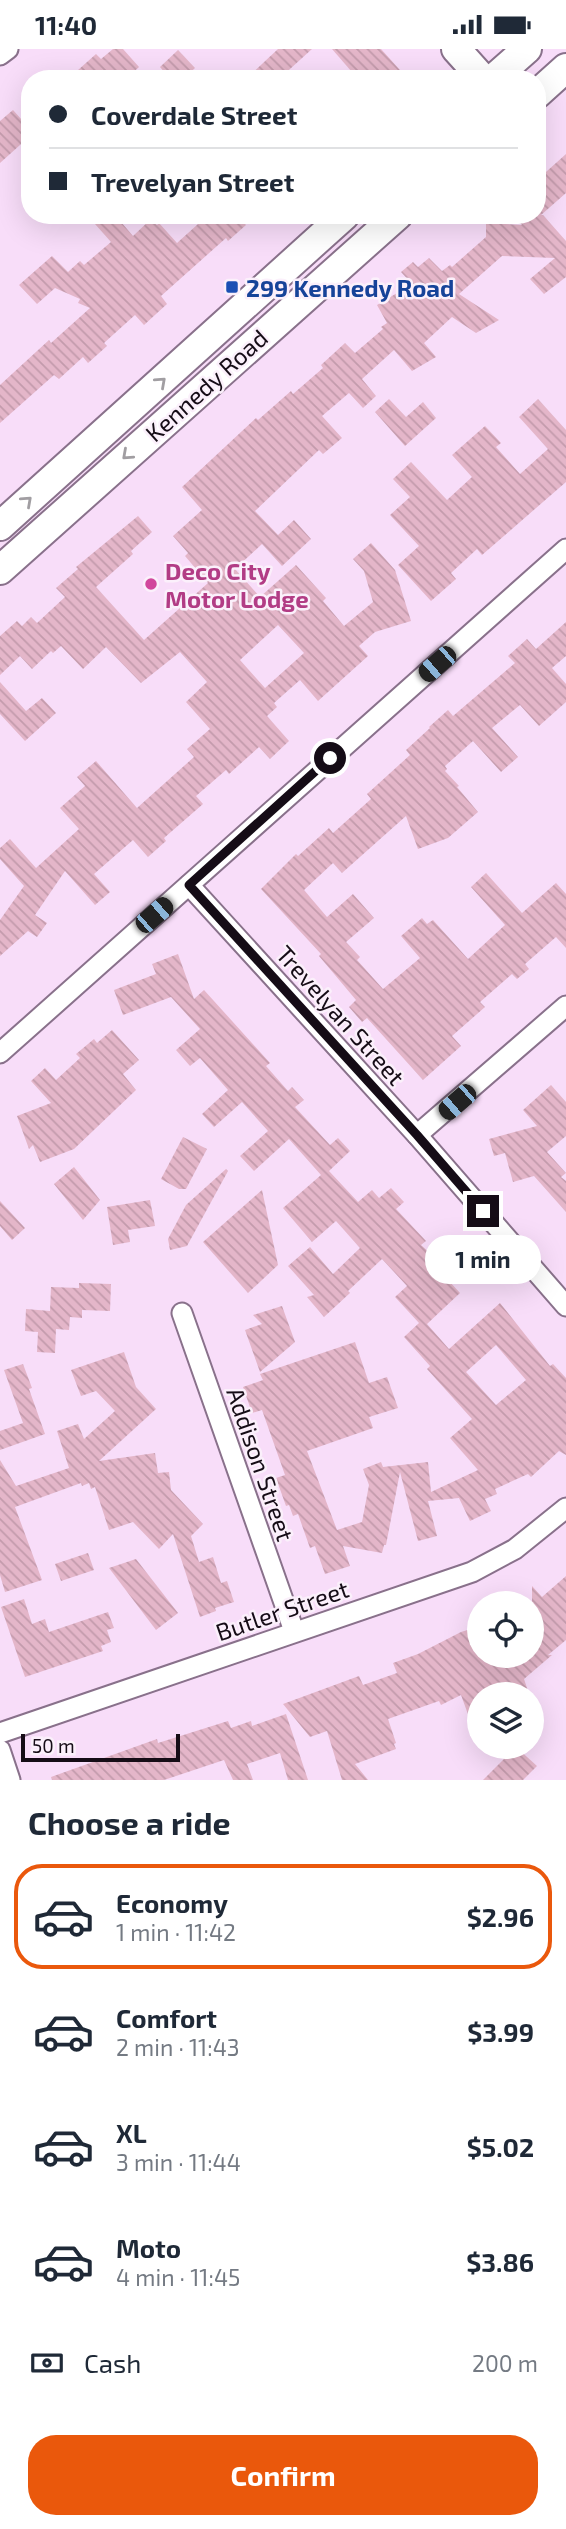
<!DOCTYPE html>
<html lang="en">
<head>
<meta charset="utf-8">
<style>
  body { margin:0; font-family:"Exo 2",sans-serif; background:#f6f6f7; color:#1f2937; height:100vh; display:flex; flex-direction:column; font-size:26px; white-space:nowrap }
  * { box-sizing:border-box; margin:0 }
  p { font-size:23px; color:#747a83 }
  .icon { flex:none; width:38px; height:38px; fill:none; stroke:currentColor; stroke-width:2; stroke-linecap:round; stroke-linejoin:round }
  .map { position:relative; height:1731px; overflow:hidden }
  .sheet { display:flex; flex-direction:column; background:#fff; flex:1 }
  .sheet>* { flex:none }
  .guide { position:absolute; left:21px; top:21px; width:525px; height:154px; border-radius:28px; box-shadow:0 7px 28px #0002; display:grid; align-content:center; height:154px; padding:0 28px; background:#fff }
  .fabs { position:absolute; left:467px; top:1542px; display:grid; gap:14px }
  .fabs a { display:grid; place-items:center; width:77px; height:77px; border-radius:50%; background:#fff; box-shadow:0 7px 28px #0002; font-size:35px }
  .scale { position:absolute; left:21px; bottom:18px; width:159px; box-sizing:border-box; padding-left:7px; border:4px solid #150c16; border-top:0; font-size:19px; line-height:24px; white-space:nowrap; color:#150c16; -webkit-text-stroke:5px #fbf0fb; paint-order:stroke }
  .end { position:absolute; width:32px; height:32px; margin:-16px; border:9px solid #150c16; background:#fff; box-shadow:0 0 0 4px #fff }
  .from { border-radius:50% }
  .bubble { position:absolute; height:49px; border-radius:24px; background:#fff; box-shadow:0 7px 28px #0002; font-size:23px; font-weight:700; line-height:49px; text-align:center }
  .car { position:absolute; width:21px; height:42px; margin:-21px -10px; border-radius:9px; box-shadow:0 0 5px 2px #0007; background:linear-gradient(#222 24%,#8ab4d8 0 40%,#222 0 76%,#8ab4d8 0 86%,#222 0) }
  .guide b { display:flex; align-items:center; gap:24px; height:66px; font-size:26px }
  .guide b+b { border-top:2px solid #e0e1e3 }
  .guide i { width:18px; height:18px; background:#1f2937 }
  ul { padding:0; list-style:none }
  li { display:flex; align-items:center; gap:21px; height:105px; margin:0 14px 10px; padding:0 14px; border:4px solid transparent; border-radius:28px }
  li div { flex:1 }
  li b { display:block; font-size:26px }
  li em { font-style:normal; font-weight:700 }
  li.active { border-color:#ea580c }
  li>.icon { width:63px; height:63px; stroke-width:1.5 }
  h2 { padding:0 28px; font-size:32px; line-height:84px }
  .pay { display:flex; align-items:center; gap:18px; height:77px; padding:0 28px; font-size:26px }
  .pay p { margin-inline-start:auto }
  .cta { display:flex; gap:14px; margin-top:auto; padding:14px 28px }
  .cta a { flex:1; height:80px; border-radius:28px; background:#ea580c; color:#fff; font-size:28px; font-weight:700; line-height:80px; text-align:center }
  .status { display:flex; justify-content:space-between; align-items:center; height:49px; padding:0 35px; background:#fff; direction:ltr }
  .status svg { height:19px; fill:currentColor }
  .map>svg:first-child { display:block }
  .building { fill:url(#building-back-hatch); fill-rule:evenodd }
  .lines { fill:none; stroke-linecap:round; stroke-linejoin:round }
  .minor-casing { stroke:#89718b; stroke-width:23 }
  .secondary-casing { stroke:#89718b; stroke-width:32 }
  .minor { stroke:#fff; stroke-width:19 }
  .secondary { stroke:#fff; stroke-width:28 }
  .oneway { stroke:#a19ea2 }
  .route { stroke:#150c16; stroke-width:9 }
  .transit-dot { fill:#1a4fb4; stroke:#fbf0fb; stroke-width:2.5 }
  .hotel-dot { fill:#d1479c; stroke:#fbf0fb; stroke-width:2.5 }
  .labels { text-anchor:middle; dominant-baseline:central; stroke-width:5; stroke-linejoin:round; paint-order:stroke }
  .transit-label { font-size:24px; font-weight:bold; fill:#164399; stroke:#fbf0fb; text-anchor:start }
  .street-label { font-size:24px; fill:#150c16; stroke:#fbf0fb }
  .hotel-label { font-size:24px; font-weight:bold; fill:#b23c85; stroke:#fbf0fb; text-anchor:start }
</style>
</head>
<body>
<div class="status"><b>11:40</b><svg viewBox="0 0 49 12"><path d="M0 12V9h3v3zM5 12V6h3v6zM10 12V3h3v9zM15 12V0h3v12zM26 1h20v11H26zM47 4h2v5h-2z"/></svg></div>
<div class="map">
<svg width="566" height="1731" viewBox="0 0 566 1731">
  <defs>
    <pattern id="building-back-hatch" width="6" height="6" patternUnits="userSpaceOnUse" patternTransform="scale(1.75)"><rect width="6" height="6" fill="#e4b6c9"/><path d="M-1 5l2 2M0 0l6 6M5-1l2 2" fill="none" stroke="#c39bac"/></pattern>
  </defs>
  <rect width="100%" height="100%" fill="#f8ddf9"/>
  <g class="building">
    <path d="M113 0H123L139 18 126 30H68L96 5 101 10Z"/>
    <path d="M278 0H312L279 30H246Z"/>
    <path d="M332 0H381L408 30H358Z"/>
    <path d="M178 1 195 19 183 30H170L160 18Z"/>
    <path d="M13 61 30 80V87L0 114V72Z"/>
    <path d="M566 105V144L541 166H543L566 192V228L544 245 530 230 555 209 502 207 459 245 499 271 476 284 452 268 424 294 436 308 412 322 394 301 362 330 376 347 363 359 349 344 322 367 342 389 323 405 319 401 255 462 278 486 294 471 311 490 282 517 262 495 235 520 260 548 296 516 326 549 323 552 344 577 373 553 364 522 353 510 371 494 395 521 411 572 375 583 359 597 368 607 318 652 300 631 274 654 277 658 267 667 289 692 270 710 259 698 229 725 226 721 196 747 203 755 164 789 166 792 148 808 133 791 94 825 110 843 95 856 65 822 35 866 47 874 37 888 28 882 0 907V871L24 837 0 810V799L10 790 36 819 79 780 60 759 85 737 77 728 96 712 137 759 194 708 187 700 210 680 186 653 207 633 180 603 141 634 106 598 83 620 61 597 53 604 51 602 32 620 20 607 0 626V587L17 572 22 577 31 568 37 574 65 548 56 539 78 520 76 518 138 467 152 483 131 502 133 505 96 538 144 591 208 534 185 507 188 504 173 487 202 461 182 438 256 369 258 371 291 342 293 345 323 319 321 316 345 294 355 304 383 280 381 278 387 274 377 256 412 235 401 223 413 213 418 218 429 209 442 222 450 216 452 218 486 188V174L522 176 513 166H537V131ZM278 576 304 604 265 639 240 611Z"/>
    <path d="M87 166H115L133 187 151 170 157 176 159 174 177 194 208 166H237L246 176 228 192 226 189 161 247 167 255 144 276 135 266 104 294 107 297 88 314 83 308 59 330 54 326 0 374V336L49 291 51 294 90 259 78 254 80 250 55 239 37 255 19 236 52 207 68 223 80 212 84 216 111 193Z"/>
    <path d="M389 350 406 368 423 353 436 369 405 397 375 363Z"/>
    <path d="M538 350 566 381V433L482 506 477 500 451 524 456 530 431 552 398 516 419 497 390 466 410 448 393 430 411 413 447 451 472 428 452 406 485 377 501 394 496 398 520 425 548 400 519 368Z"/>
    <path d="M566 573V607L552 619 566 635V653L539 677 520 656 492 679 518 708 501 723 473 692 445 717 447 720 445 722 459 737 457 738 478 763 448 789 418 800 406 767 342 824 333 814 304 841 327 868 353 845 374 869 346 893 360 908 357 911 383 940 420 909 401 887 422 869 427 875 433 871 468 910 505 876 471 838 486 824 522 864 556 834 566 845V899L556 888 525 915 529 920 517 930 512 925 480 953 485 958 452 987 461 997 423 1031 367 969 362 973 349 958 356 951 319 907 321 905 261 840 296 805 298 807 329 779 333 784 371 750 367 745 410 706 406 701 430 679 429 678 448 661 453 667 515 614 508 607 527 590 536 600Z"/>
    <path d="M0 633 26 662 42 649 56 664 25 692 0 665Z"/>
    <path d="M178 905 194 950 204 941 270 1014 266 1017 288 1042 292 1038 304 1051 295 1058 330 1096 338 1089 350 1102 329 1122 358 1153 372 1141 379 1149 391 1139 404 1153 396 1160 426 1192 421 1196 432 1206 428 1209 460 1244 427 1275 449 1300 500 1254 550 1317 553 1315 566 1329V1406L559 1402 531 1428 528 1425 495 1440 497 1445 485 1450 491 1462 470 1472 459 1449 428 1452 437 1487 418 1492 400 1423 386 1496H384L382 1504 343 1497 350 1517 325 1525 315 1497 310 1499 298 1465 293 1467 289 1456 286 1457 276 1429 285 1426 262 1361 252 1364 243 1338 263 1331 260 1325 355 1293 369 1334 387 1328 398 1359 369 1368 373 1379 307 1402 337 1481 362 1473 369 1436 363 1420 381 1413 383 1418 428 1413 431 1443 478 1421 450 1389 472 1370 427 1320 430 1317 404 1288 419 1274 395 1248 407 1237 382 1210 348 1242 350 1244 324 1268 307 1248 314 1246 288 1217 310 1198 333 1225 360 1199 336 1172 312 1193 283 1159 321 1126 289 1090 254 1122 240 1107 268 1082 242 1053 214 1078 202 1065 228 1041 200 1009 190 1017 176 1001 200 980 171 948 123 966 114 941 156 925 152 915ZM496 1296 526 1331 496 1356 466 1323Z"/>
    <path d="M112 981 139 1011 123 1025 136 1041 74 1100 40 1113 33 1096 29 1100 17 1067 51 1054 31 1032 45 1019 56 1031 80 1009 76 1005 94 990 97 994Z"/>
    <path d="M551 1036 566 1053V1087L547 1103 566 1124 561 1128 566 1132V1163L534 1127 513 1133 505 1104 494 1107 489 1090 537 1077 523 1061Z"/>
    <path d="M183 1088 207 1100 186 1140H179L161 1130Z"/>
    <path d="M74 1118 100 1151 83 1171 54 1135Z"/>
    <path d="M226 1120 228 1122 187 1197 170 1201 168 1190 186 1156Z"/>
    <path d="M262 1141 278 1216 248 1244 203 1193Z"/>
    <path d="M150 1151 155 1177 128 1181 130 1193 113 1196 107 1158Z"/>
    <path d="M0 1152 25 1179 12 1191 0 1177Z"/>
    <path d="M79 1234 111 1235 110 1262 82 1261V1269L70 1268 69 1281 56 1280 55 1304 37 1303 38 1283 25 1282 26 1260 50 1262 51 1238 79 1239Z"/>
    <path d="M282 1257 295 1293 260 1323 245 1281 262 1275 253 1266Z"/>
    <path d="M124 1303 136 1338 156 1360 99 1412 155 1404 158 1424 169 1423 171 1441 203 1475 191 1487 199 1513 213 1508 221 1534 227 1532 234 1553 215 1559 216 1562 200 1568 173 1485 159 1500 133 1473 109 1481 95 1438 91 1440 89 1434 82 1437 81 1434 15 1458 42 1531 5 1543 0 1526V1411L16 1437 69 1419 57 1382 78 1375 84 1390 115 1362 96 1342 81 1347 71 1321Z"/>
    <path d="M23 1315 32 1339 29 1340 45 1385 0 1401V1382L23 1374 4 1321Z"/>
    <path d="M88 1504 94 1521 61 1532 55 1515Z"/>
    <path d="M136 1510 178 1564 156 1581 109 1519Z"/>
    <path d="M566 1527V1591L548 1606H552L524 1630 529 1645H509L506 1637 480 1645V1690H477L461 1646 441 1656 439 1652 388 1670 396 1694 394 1695 396 1700 355 1715 368 1731H342L327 1682 310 1688 283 1655 359 1627 363 1636 397 1624 393 1614 418 1605 461 1583 480 1577V1606H532V1537L542 1548Z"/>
    <path d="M24 1550 32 1575 45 1570 49 1583 108 1563 114 1579 107 1581 111 1593 101 1597 103 1602 25 1628 1 1558Z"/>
    <path d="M286 1665 308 1731H288L280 1704 247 1715 253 1731H233L224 1711 164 1731H52L51 1728 157 1690 158 1694 228 1672 231 1679 251 1672 252 1677Z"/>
    <path d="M516 1698 537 1717 523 1731H483Z"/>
  </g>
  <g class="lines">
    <defs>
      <g id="minor">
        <path d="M0 6 8 0"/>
        <path d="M189 836 417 1086 566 1257"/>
        <path d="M0 1004 566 500"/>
        <path d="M417 1086 566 957"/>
        <path d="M182 1264 294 1582"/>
        <path d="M0 1684 472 1523 515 1500 566 1459"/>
        <path d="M0 1701 10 1731"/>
      </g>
      <g id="secondary">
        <path d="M456 0 483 30"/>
        <path d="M493 30 527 0"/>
        <path d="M537 45 566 19"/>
        <path d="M0 477 345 166"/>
        <path d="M0 521 398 166"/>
      </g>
    </defs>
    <use href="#minor" class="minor-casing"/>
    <use href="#secondary" class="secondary-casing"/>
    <use href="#minor" class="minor"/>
    <use href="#secondary" class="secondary"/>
  </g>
  <defs><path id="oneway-chevron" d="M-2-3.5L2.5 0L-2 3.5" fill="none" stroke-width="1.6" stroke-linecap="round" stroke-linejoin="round" transform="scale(1.75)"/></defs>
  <g class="oneway">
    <use href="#oneway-chevron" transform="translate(161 333) rotate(-42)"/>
    <use href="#oneway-chevron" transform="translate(127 406) rotate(138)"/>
    <use href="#oneway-chevron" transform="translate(27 452) rotate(-42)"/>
  </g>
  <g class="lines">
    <path class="route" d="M330 709 189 836 417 1086 483 1162"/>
  </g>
  <rect class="transit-dot" x="225" y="231" width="14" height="14" rx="3.5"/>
  <circle class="hotel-dot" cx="151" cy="535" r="7"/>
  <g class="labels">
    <g class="transit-label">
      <text x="246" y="238">299 Kennedy Road</text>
    </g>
    <g class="street-label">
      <text transform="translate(206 336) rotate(-42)">Kennedy Road</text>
      <text transform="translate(341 966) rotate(48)">Trevelyan Street</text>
      <text transform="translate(261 1415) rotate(71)">Addison Street</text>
      <text transform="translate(282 1561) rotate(-19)">Butler Street</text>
    </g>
    <g class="hotel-label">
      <text x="165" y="521">Deco City<tspan x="165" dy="28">Motor Lodge</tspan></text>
    </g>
  </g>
</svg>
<div class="fabs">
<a><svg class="icon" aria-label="locate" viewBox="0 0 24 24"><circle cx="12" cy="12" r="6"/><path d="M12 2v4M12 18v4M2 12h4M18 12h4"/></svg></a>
<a><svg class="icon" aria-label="layers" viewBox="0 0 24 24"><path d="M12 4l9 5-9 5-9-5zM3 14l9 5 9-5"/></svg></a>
</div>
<div class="scale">50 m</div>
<i class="end from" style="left:330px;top:709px"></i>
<i class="end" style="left:483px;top:1162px"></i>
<div class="bubble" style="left:425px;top:1186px;width:116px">1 min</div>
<i class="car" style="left:437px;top:615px;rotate:229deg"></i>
<i class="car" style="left:154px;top:866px;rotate:49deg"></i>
<i class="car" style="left:457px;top:1053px;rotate:229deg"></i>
<div class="guide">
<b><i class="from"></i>Coverdale Street</b>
<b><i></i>Trevelyan Street</b>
</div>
</div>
<section class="sheet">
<h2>Choose a ride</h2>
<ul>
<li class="active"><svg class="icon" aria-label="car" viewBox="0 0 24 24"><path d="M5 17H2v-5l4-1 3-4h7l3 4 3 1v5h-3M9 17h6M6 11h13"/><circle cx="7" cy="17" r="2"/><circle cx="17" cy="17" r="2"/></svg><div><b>Economy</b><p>1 min · 11:42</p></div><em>$2.96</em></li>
<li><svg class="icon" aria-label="car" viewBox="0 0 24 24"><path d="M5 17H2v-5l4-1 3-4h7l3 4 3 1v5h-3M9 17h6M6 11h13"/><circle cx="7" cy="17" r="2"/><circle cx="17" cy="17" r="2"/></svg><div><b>Comfort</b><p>2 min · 11:43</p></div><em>$3.99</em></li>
<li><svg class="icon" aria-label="car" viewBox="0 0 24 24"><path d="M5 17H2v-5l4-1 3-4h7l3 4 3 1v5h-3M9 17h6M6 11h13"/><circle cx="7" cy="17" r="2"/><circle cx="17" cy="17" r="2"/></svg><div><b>XL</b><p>3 min · 11:44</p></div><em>$5.02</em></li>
<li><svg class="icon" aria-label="car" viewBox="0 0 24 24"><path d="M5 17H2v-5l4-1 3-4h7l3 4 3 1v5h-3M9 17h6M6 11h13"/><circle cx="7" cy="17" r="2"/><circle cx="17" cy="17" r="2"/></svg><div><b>Moto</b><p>4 min · 11:45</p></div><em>$3.86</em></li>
</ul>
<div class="pay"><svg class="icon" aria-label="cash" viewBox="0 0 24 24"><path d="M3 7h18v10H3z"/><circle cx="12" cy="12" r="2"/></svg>Cash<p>200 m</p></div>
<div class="cta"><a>Confirm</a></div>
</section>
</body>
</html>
